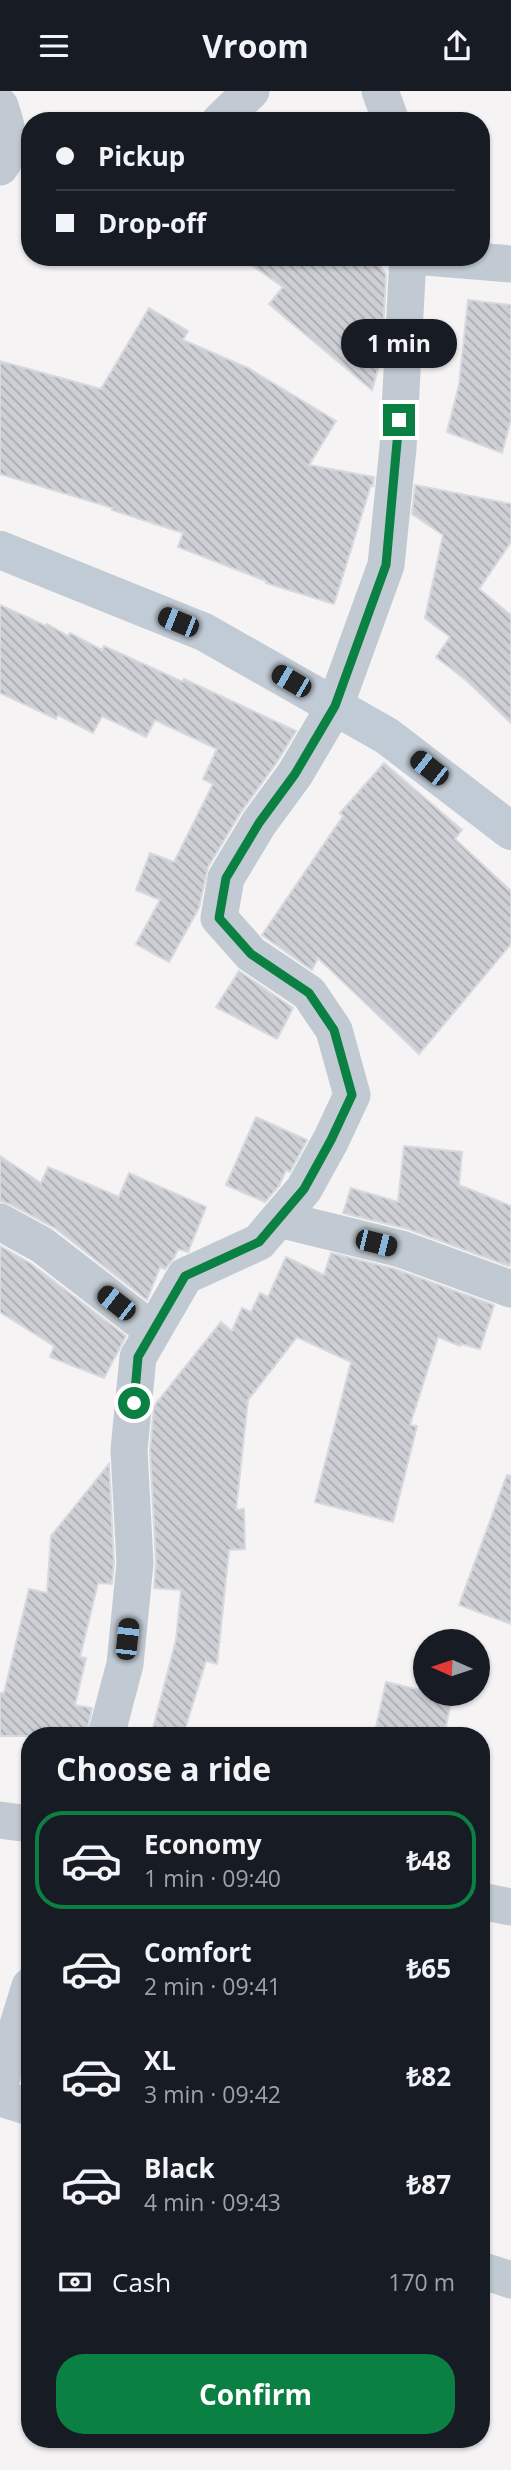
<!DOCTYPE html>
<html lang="en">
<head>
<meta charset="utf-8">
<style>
  body { margin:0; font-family:"Open Sans",sans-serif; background:#242831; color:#f1f3f6; height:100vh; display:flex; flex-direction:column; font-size:26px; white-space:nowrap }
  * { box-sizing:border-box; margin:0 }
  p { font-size:23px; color:#9ea1a6 }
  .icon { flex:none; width:38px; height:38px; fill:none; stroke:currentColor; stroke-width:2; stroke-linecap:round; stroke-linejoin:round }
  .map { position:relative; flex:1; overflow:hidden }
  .details { position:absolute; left:21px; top:1636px; width:469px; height:721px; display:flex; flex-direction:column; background:#171b24; border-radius:28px; box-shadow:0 2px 5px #0004 }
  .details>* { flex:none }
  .top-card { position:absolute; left:21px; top:21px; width:469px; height:154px; border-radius:28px; box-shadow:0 2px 5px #0004; display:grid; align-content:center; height:154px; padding:0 35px; background:#171b24 }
  .needle { width:46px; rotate:273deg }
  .buttons { position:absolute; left:413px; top:1538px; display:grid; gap:14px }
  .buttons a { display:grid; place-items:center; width:77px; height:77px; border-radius:50%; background:#171b24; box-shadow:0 2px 5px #0004; font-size:35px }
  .end { position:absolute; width:32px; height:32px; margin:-16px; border:9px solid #0b8043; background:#fff; box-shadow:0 0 0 4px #fff }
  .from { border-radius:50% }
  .bubble { position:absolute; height:49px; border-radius:24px; background:#171b24; box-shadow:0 2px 5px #0004; font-size:23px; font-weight:700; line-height:49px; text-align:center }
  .car { position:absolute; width:21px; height:42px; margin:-21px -10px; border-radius:9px; box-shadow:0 0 5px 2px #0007; background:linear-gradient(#222 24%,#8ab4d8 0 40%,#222 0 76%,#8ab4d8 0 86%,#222 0) }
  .top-card b { display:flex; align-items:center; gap:24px; height:66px; font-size:26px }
  .top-card b+b { border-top:2px solid #363941 }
  .top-card i { width:18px; height:18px; background:#f1f3f6 }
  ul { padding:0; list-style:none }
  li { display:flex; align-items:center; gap:21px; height:98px; margin:0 14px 10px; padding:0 21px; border:4px solid transparent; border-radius:28px }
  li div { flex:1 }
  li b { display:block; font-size:26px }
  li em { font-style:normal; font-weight:700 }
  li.selected { border-color:#0b8043 }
  li>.icon { width:63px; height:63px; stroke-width:1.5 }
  h2 { padding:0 35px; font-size:32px; line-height:84px }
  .pay { display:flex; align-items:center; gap:18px; height:77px; padding:0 35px; font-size:26px }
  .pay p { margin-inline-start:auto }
  .action { display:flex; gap:14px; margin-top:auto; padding:14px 35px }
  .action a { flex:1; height:80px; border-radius:28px; background:#0b8043; color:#fff; font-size:28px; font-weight:700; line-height:80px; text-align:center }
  header { display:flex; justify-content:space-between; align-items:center; height:91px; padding:0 35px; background:#171b24; font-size:32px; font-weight:700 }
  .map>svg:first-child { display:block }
  .building { fill:url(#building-back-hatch); stroke:#d7d9de; stroke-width:2 }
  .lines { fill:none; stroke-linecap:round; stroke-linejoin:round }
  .street { stroke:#c1cad2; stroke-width:37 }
  .secondary { stroke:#c1cbd6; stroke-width:38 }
  .route { stroke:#0b8043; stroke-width:9 }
</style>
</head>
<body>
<header><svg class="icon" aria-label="menu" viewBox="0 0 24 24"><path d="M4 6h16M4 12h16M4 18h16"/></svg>Vroom<svg class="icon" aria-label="share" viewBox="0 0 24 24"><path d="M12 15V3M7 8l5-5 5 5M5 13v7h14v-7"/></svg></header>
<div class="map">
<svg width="511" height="2379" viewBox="0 0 511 2379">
  <defs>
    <pattern id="building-back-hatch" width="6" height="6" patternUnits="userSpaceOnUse" patternTransform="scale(1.75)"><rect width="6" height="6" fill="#cdcfd5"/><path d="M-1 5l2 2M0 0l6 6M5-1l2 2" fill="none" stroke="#a8abb0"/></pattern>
  </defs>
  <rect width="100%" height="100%" fill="#f5f3f3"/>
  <g class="building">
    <path d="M240 166H372L386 183 382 264 372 299 269 213 283 196Z"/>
    <path d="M468 209 511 214V328L502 362 447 341 459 294Z"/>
    <path d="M149 217 188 240 183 249 248 277 336 330 309 374 374 386 373 395 371 394 334 513 266 492V490L178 456 183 442 112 419 113 417 0 383V270L101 298Z"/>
    <path d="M415 394 511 413V451L479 498 511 524V632L467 590 436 566 450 546 425 527 443 444 412 423Z"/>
    <path d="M0 514 46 535 47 533 68 545 70 542 102 559 104 555 183 591 184 588 296 640 277 671 241 721 208 776 199 817 169 871 136 853 160 809 136 799 150 762 174 771 213 693 203 688 217 658 155 629 146 646 102 625 93 642 58 624 56 628 0 602Z"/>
    <path d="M384 672 462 739 455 748 511 800V853L419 963 318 867 312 879 262 844 343 725 340 722Z"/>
    <path d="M239 880 293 917 277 948 216 916Z"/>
    <path d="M256 1026 307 1049 290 1081 286 1079 279 1095 265 1111 226 1094Z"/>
    <path d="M404 1055 462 1061 459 1094 511 1115V1170L509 1175 408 1138 343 1122 351 1097 398 1111Z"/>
    <path d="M0 1065 41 1092 48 1076 119 1106 129 1082 206 1116 188 1161 178 1158 174 1167 165 1178 160 1176 147 1209 55 1137 10 1113 0 1110Z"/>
    <path d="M0 1155 30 1172 126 1245 104 1287 50 1266 54 1255 0 1221Z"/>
    <path d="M331 1162 395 1178 494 1214 480 1258 461 1253 460 1255 438 1246 410 1334 417 1335 393 1431 315 1411 351 1271 297 1246 248 1309 236 1419 244 1418 245 1458 229 1459 217 1573 206 1570 183 1645H151L176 1549 181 1499 154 1497 156 1471 150 1359 154 1315 221 1231 232 1240 242 1217 251 1221 260 1202 268 1206 286 1166 324 1184Z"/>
    <path d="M109 1373 114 1472 112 1493 98 1492 80 1566 86 1567 75 1614 92 1617 86 1645H0V1602H4L29 1498 47 1502 51 1445Z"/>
    <path d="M507 1384 511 1385V1533L459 1514Z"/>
    <path d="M386 1591 425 1600V1603L452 1606 444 1645H374Z"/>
  </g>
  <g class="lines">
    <g class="street">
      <path d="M380 0 391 30"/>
      <path d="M0 15C7 35 14 59 0 76"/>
      <path d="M220 30 251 0"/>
      <path d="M426 166 511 173"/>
      <path d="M279 1128 401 1158 511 1198"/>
      <path d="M0 1131 42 1154 153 1240"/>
      <path d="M106 1645 125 1573 135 1472 129 1359 138 1266 185 1185 259 1151 304 1098 331 1049 352 1004 334 939 309 902 251 863 219 827 226 787 259 732 295 683 335 615 386 474 398 357 408 166"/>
      <path d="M0 1729 30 1733"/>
      <path d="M481 1810 511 1816"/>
      <path d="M0 1992 30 1895"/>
      <path d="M0 2007 30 2016"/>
      <path d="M481 2179 511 2189"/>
    </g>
    <path class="secondary" d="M0 459 204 541 387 645 511 740"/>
  </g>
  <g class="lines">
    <path class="route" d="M134 1312 138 1266 185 1185 259 1151 304 1098 331 1049 352 1004 334 939 309 902 251 863 219 827 226 787 259 732 295 683 335 615 386 474 399 329"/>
  </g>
</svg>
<div class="buttons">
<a><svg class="needle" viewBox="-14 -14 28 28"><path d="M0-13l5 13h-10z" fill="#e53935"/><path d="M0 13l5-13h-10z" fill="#9ea1a6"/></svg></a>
</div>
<i class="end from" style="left:134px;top:1312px"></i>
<i class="end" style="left:399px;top:329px"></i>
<div class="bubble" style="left:341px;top:228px;width:116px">1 min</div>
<i class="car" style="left:178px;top:531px;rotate:292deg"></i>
<i class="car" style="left:291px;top:590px;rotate:300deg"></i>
<i class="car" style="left:429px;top:677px;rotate:308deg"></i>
<i class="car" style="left:376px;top:1152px;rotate:104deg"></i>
<i class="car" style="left:116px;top:1212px;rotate:308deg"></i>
<i class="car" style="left:127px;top:1548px;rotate:6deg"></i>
<div class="top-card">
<b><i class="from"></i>Pickup</b>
<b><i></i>Drop-off</b>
</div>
<section class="details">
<h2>Choose a ride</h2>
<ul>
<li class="selected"><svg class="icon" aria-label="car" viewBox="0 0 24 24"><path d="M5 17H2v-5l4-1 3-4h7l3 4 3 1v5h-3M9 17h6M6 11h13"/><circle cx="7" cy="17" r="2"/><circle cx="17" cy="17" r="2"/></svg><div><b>Economy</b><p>1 min · 09:40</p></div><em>₺48</em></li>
<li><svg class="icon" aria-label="car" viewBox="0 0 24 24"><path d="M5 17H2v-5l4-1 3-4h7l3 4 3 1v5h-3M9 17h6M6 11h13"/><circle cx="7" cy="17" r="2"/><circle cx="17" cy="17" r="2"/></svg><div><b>Comfort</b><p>2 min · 09:41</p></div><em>₺65</em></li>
<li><svg class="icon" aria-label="car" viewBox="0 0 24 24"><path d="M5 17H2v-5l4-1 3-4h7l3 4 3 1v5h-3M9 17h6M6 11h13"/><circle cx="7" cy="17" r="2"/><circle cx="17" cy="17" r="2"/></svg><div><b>XL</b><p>3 min · 09:42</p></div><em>₺82</em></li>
<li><svg class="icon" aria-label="car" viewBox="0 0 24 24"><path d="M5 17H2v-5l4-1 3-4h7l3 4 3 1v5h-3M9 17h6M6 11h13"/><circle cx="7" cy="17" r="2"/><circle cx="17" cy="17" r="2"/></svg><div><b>Black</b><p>4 min · 09:43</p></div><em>₺87</em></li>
</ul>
<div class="pay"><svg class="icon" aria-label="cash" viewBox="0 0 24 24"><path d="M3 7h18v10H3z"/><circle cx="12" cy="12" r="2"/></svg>Cash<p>170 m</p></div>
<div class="action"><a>Confirm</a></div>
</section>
</div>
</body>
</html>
